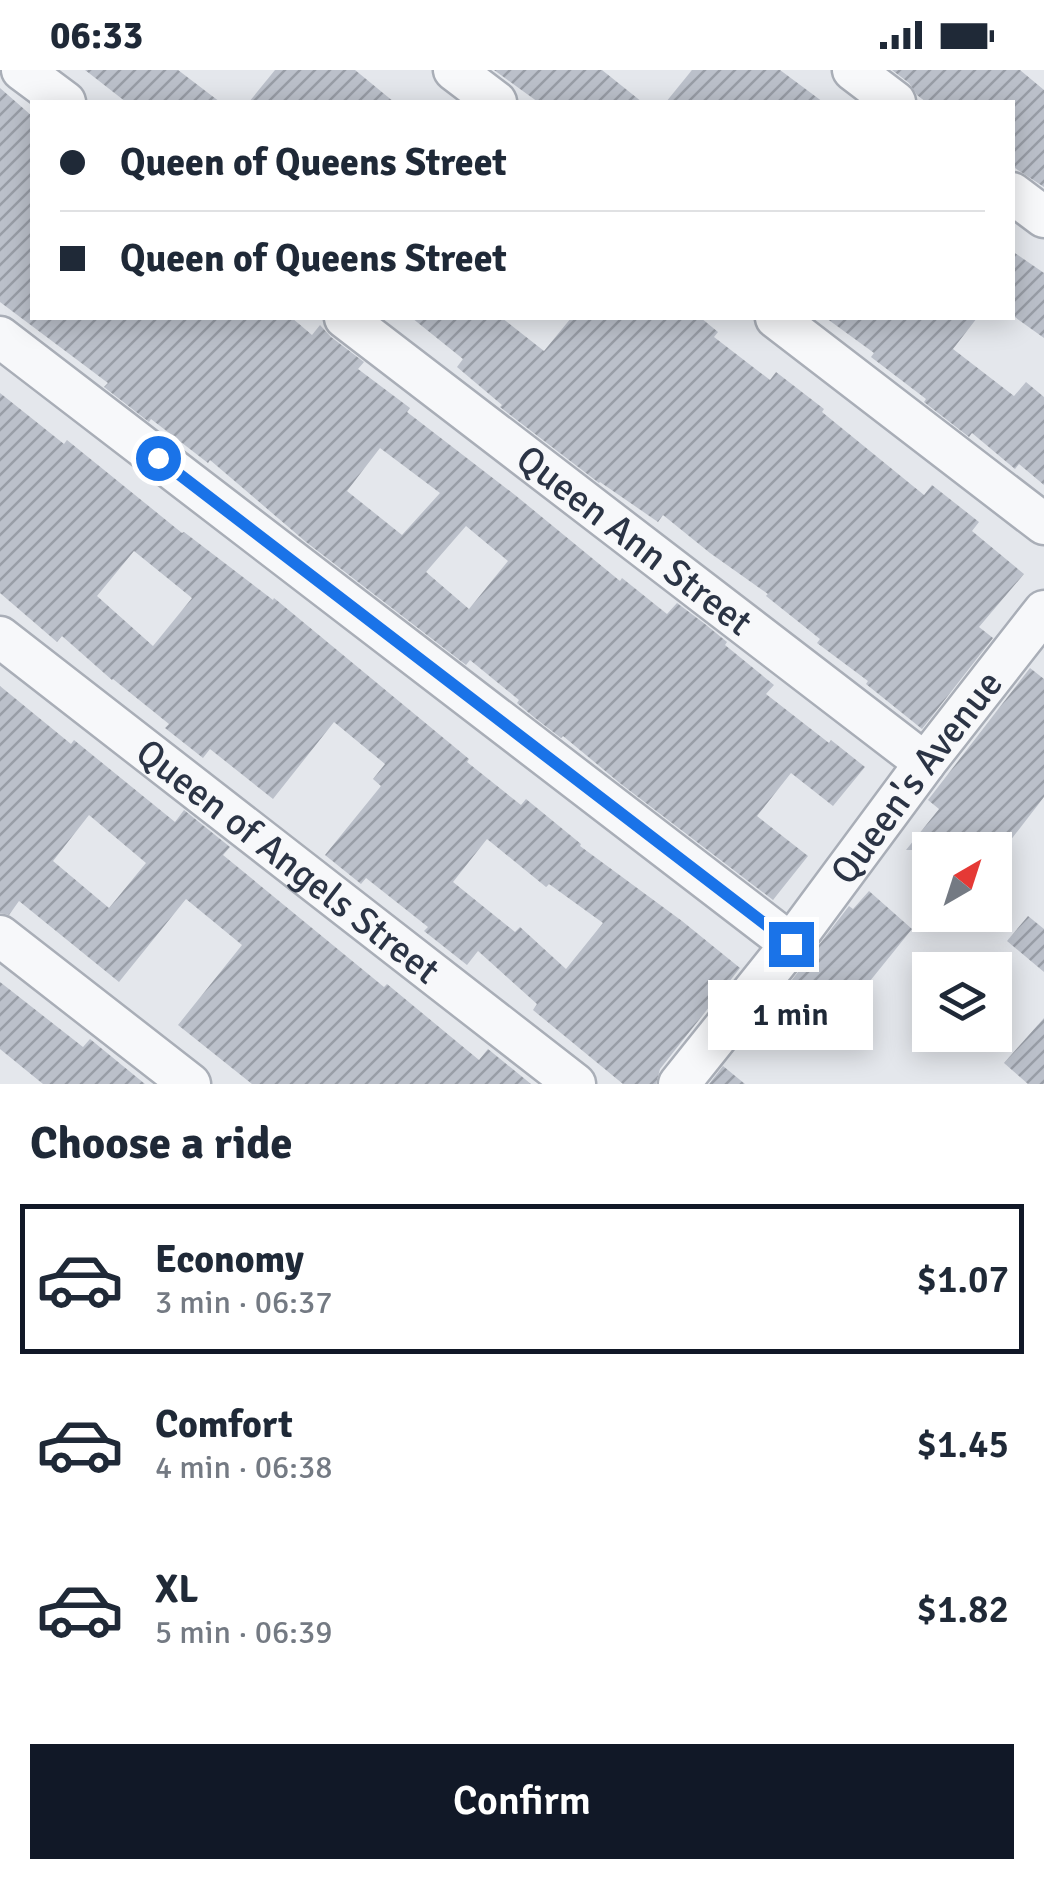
<!DOCTYPE html>
<html lang="en">
<head>
<meta charset="utf-8">
<style>
  body { margin:0; font-family:Signika,sans-serif; background:#f6f6f7; color:#1f2937; height:100vh; display:flex; flex-direction:column; font-size:38px; white-space:nowrap }
  * { box-sizing:border-box; margin:0 }
  p { font-size:32px; color:#747a83 }
  .icon { flex:none; width:55px; height:55px; fill:none; stroke:currentColor; stroke-width:2; stroke-linecap:round; stroke-linejoin:round }
  .map { position:relative; height:1014px; overflow:hidden }
  .sheet { display:flex; flex-direction:column; background:#fff; flex:1 }
  .sheet>* { flex:none }
  .hud { position:absolute; left:30px; top:30px; width:985px; height:220px; border-radius:0px; box-shadow:0 5px 25px #0003; display:grid; align-content:center; height:220px; padding:0 30px; background:#fff }
  .needle { width:65px; rotate:39deg }
  .tools { position:absolute; left:912px; top:762px; display:grid; gap:20px }
  .tools a { display:grid; place-items:center; width:100px; height:100px; border-radius:0px; background:#fff; box-shadow:0 5px 25px #0003; font-size:50px }
  .end { position:absolute; width:45px; height:45px; margin:-22px; border:12px solid #1a73e8; background:#fff; box-shadow:0 0 0 5px #fff }
  .from { border-radius:50% }
  .bubble { position:absolute; height:70px; border-radius:0px; background:#fff; box-shadow:0 5px 25px #0003; font-size:32px; font-weight:600; line-height:70px; text-align:center }
  .hud b { display:flex; align-items:center; gap:35px; height:95px; font-size:38px }
  .hud b+b { border-top:2px solid #e0e1e3 }
  .hud i { width:25px; height:25px; background:#1f2937 }
  ul { padding:0; list-style:none }
  li { display:flex; align-items:center; gap:30px; height:150px; margin:0 20px 15px; padding:0 10px; border:5px solid transparent; border-radius:0px }
  li div { flex:1 }
  li b { display:block; font-size:38px }
  li em { font-style:normal; font-weight:600 }
  li.active { border-color:#111827 }
  li>.icon { width:90px; height:90px; stroke-width:1.5 }
  h2 { padding:0 30px; font-size:45px; line-height:120px }
  .button { display:flex; gap:20px; margin-top:auto; padding:20px 30px }
  .button a { flex:1; height:115px; border-radius:0px; background:#111827; color:#fff; font-size:40px; font-weight:600; line-height:115px; text-align:center }
  .status { display:flex; justify-content:space-between; align-items:center; height:70px; padding:0 50px; background:#fff; direction:ltr }
  .status svg { height:28px; fill:currentColor }
  .map>svg:first-child { display:block }
  .building { fill:url(#building-hatch); fill-rule:evenodd }
  .lines { fill:none; stroke-linecap:round; stroke-linejoin:round }
  .minor-casing { stroke:#a9aeb7; stroke-width:45 }
  .minor { stroke:#f7f8fa; stroke-width:40 }
  .route { stroke:#1a73e8; stroke-width:12 }
  .labels { text-anchor:middle; dominant-baseline:central; stroke-width:10; stroke-linejoin:round; paint-order:stroke }
  .street-label { font-size:38px; fill:#2b3445; stroke:#f4f6f9 }
</style>
</head>
<body>
<div class="status"><b>06:33</b><svg viewBox="0 0 49 12"><path d="M0 12V9h3v3zM5 12V6h3v6zM10 12V3h3v9zM15 12V0h3v12zM26 1h20v11H26zM47 4h2v5h-2z"/></svg></div>
<div class="map">
<svg width="1044" height="1014" viewBox="0 0 1044 1014">
  <defs>
    <pattern id="building-hatch" width="6" height="6" patternUnits="userSpaceOnUse" patternTransform="scale(2.5)"><rect width="6" height="6" fill="#bbc0ca"/><path d="M-1 1l2-2M0 6l6-6M5 7l2-2" fill="none" stroke="#989da6"/></pattern>
  </defs>
  <rect width="100%" height="100%" fill="#e4e7ec"/>
  <g class="building">
    <path d="M85 0H178L220 32H126Z"/>
    <path d="M275 0H355L394 32H249Z"/>
    <path d="M494 0H602L642 32H538Z"/>
    <path d="M692 0H780L823 32H666Z"/>
    <path d="M892 0H1020L1044 20V117L1012 96V32H926L917 25 909 13Z"/>
    <path d="M0 18 32 46V248H292L312 265 320 255 331 267 364 292 358 299 410 338 407 342 515 425 620 511 622 508 667 544 677 533 705 554 727 572 725 575 774 615 766 624 829 673 831 670 865 697 833 736 791 703 757 746 808 786 773 830 621 714 563 666 561 668 535 648 517 633 519 630 470 590 466 595 306 472 210 390 208 393 151 349 149 352 104 317 108 313 0 232ZM380 378 440 423 402 465 347 421ZM466 456 508 491 469 539 426 502Z"/>
    <path d="M1012 181 1044 203V268L1012 245Z"/>
    <path d="M412 248H502L544 281 571 248H701L718 262 714 267 770 310 776 302 824 339 822 342 924 425 932 415 979 452 972 461 1024 504 979 557 993 568 922 659 866 614 868 611 817 573 820 569 766 526 768 524 710 483 663 445 658 452 600 412 599 413 500 337 502 335 457 297 463 289Z"/>
    <path d="M826 248H977L953 279 1014 326 1026 312 1044 327V415L1019 394 1015 399 972 363 969 367 924 332 926 329 871 287 874 283Z"/>
    <path d="M0 323 64 374 67 370 182 463 184 462 273 530 274 528 469 689 467 692 521 735 526 729 581 774 580 776 682 851 740 898 660 999 656 1014H623L533 940 537 934 478 881 467 895 424 861 428 857 366 808 361 814 325 785 381 716 373 709 385 694 334 652 273 729 210 679 203 688 165 658 169 654 113 609 112 610 62 566 57 572 0 523ZM134 481 192 528 153 576 97 526ZM487 769 546 817 549 814 603 853 566 899 520 857 515 862 453 812Z"/>
    <path d="M1030 598 1044 609V727L1003 780H906L939 739 928 730Z"/>
    <path d="M0 616 71 674 74 670 175 752 184 740 230 777 223 785 384 917 387 914 479 990 488 979 531 1014H252L178 955 242 875 186 829 119 912 19 831 9 845 0 843ZM89 745 146 793 109 838 53 791Z"/>
    <path d="M869 821 912 859 853 932 860 937 827 980 771 937 849 836 853 839Z"/>
    <path d="M1028 846 1044 859V902L1007 871Z"/>
    <path d="M0 912 83 977 90 969 145 1014H43L0 979Z"/>
    <path d="M1044 948V1014H1028L1004 993Z"/>
    <path d="M723 996 745 1014H709Z"/>
  </g>
  <g class="lines">
    <defs>
      <g id="minor">
        <path d="M22 0 65 32"/>
        <path d="M454 0 496 32"/>
        <path d="M853 0 895 32"/>
        <path d="M1012 123 1044 147"/>
        <path id="s1" d="M345 248 925 693"/>
        <path d="M776 248 1044 454"/>
        <path d="M0 267 791 874"/>
        <path id="s2" d="M0 567 575 1014"/>
        <path d="M0 866 190 1014"/>
        <path id="s3" d="M679 1014 791 874 925 693 1044 541"/>
      </g>
    </defs>
    <use href="#minor" class="minor-casing"/>
    <use href="#minor" class="minor"/>
  </g>
  <g class="lines">
    <path class="route" d="M158 388 791 874"/>
  </g>
  <g class="labels">
    <g class="street-label">
      <text stroke="none"><textPath href="#s1" startOffset="365">Queen Ann Street</textPath></text>
      <text stroke="none"><textPath href="#s3" startOffset="388">Queen's Avenue</textPath></text>
      <text stroke="none"><textPath href="#s2" startOffset="365">Queen of Angels Street</textPath></text>
    </g>
  </g>
</svg>
<div class="tools">
<a><svg class="needle" viewBox="-14 -14 28 28"><path d="M0-13l5 13h-10z" fill="#e53935"/><path d="M0 13l5-13h-10z" fill="#747a83"/></svg></a>
<a><svg class="icon" aria-label="layers" viewBox="0 0 24 24"><path d="M12 4l9 5-9 5-9-5zM3 14l9 5 9-5"/></svg></a>
</div>
<i class="end from" style="left:158px;top:388px"></i>
<i class="end" style="left:791px;top:874px"></i>
<div class="bubble" style="left:708px;top:910px;width:165px">1 min</div>
<div class="hud">
<b><i class="from"></i>Queen of Queens Street</b>
<b><i></i>Queen of Queens Street</b>
</div>
</div>
<section class="sheet">
<h2>Choose a ride</h2>
<ul>
<li class="active"><svg class="icon" aria-label="car" viewBox="0 0 24 24"><path d="M5 17H2v-5l4-1 3-4h7l3 4 3 1v5h-3M9 17h6M6 11h13"/><circle cx="7" cy="17" r="2"/><circle cx="17" cy="17" r="2"/></svg><div><b>Economy</b><p>3 min · 06:37</p></div><em>$1.07</em></li>
<li><svg class="icon" aria-label="car" viewBox="0 0 24 24"><path d="M5 17H2v-5l4-1 3-4h7l3 4 3 1v5h-3M9 17h6M6 11h13"/><circle cx="7" cy="17" r="2"/><circle cx="17" cy="17" r="2"/></svg><div><b>Comfort</b><p>4 min · 06:38</p></div><em>$1.45</em></li>
<li><svg class="icon" aria-label="car" viewBox="0 0 24 24"><path d="M5 17H2v-5l4-1 3-4h7l3 4 3 1v5h-3M9 17h6M6 11h13"/><circle cx="7" cy="17" r="2"/><circle cx="17" cy="17" r="2"/></svg><div><b>XL</b><p>5 min · 06:39</p></div><em>$1.82</em></li>
</ul>
<div class="button"><a>Confirm</a></div>
</section>
</body>
</html>
